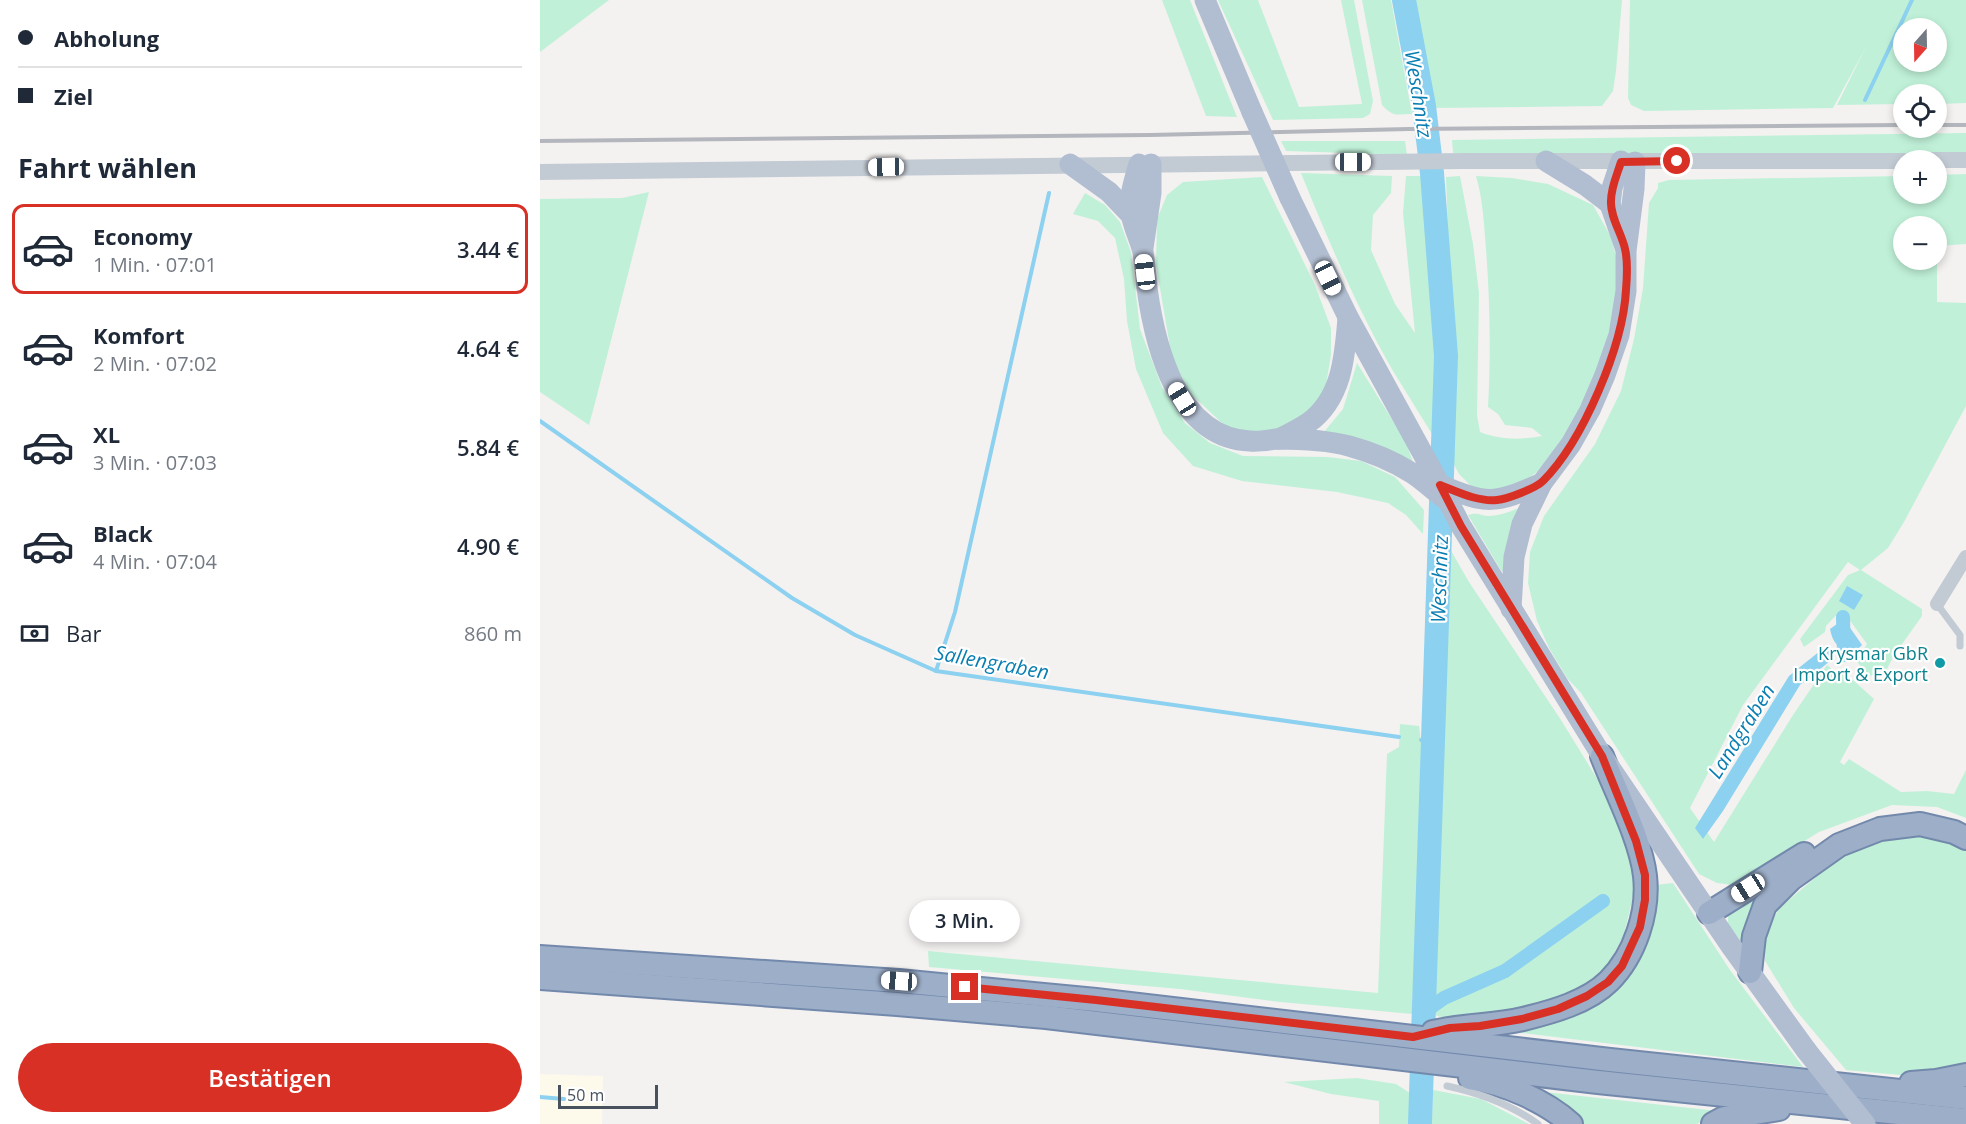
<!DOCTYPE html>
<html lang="de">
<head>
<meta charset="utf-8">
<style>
  body { margin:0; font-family:"Open Sans",sans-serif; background:#f6f6f7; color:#1f2937; height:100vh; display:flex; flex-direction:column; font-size:22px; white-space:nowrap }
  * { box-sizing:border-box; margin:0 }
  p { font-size:20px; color:#747a83 }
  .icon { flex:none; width:33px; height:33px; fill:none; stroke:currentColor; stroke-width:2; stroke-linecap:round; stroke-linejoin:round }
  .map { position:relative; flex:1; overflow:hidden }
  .details { display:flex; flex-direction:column; background:#fff; width:540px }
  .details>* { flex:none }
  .guide { display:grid; align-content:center; height:132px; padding:0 18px; background:#fff }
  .needle { width:39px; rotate:200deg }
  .fabs { position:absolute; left:1353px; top:18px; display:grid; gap:12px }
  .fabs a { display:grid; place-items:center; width:54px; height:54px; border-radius:50%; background:#fff; box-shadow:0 3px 9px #0003; font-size:30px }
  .scale { position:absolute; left:18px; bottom:15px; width:100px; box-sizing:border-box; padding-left:6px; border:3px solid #48525f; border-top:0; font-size:16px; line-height:21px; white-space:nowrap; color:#48525f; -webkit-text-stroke:4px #fff; paint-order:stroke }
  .end { position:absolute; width:27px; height:27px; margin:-14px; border:8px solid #d93025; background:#fff; box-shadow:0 0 0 3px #fff }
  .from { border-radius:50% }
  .bubble { position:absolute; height:42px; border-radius:21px; background:#fff; box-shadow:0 3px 9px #0003; font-size:20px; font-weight:600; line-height:42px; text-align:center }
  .car { position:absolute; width:18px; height:36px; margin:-18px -9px; border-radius:8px; box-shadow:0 0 4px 2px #0007; background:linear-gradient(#fff 24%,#345 0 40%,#fff 0 76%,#345 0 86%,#fff 0) }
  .guide b { display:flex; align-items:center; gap:21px; height:57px; font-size:22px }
  .guide b+b { border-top:2px solid #e0e1e3 }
  .guide i { width:15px; height:15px; background:#1f2937 }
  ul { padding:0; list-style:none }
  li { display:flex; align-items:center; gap:18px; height:90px; margin:0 12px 9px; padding:0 6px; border:3px solid transparent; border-radius:12px }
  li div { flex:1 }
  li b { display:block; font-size:22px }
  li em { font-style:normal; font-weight:600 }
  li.current { border-color:#d93025 }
  li>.icon { width:54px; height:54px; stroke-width:1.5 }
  h2 { padding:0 18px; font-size:27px; line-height:72px }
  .pay { display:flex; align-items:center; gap:15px; height:66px; padding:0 18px; font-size:22px }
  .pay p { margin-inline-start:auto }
  .action { display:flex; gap:12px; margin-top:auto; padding:12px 18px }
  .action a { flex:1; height:69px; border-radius:36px; background:#d93025; color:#fff; font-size:24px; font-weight:600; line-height:69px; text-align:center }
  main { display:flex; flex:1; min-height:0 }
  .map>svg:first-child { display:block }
  .commercial { fill:#fdfaec }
  .green { fill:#c0f1d8; fill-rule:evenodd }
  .water { fill:#8cd1ef }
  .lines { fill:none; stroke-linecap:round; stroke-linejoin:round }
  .stream { stroke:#8cd1ef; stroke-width:4 }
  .canal { stroke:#8cd1ef; stroke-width:14 }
  .river { stroke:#8cd1ef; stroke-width:24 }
  .trunk-casing { stroke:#7389ac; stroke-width:26 }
  .service { stroke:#c2cad3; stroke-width:7 }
  .minor { stroke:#c2cad3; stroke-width:14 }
  .tertiary { stroke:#c2cad3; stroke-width:16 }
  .primary { stroke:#b1bdd0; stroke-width:21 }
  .trunk { stroke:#9caec8; stroke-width:22 }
  .rail { stroke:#b3b6bc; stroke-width:4 }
  .primary-bridge { stroke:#b1bdd0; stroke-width:21 }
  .route { stroke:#d93025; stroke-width:8 }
  .culture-dot { fill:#0f9aa8; stroke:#fff; stroke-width:2 }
  .labels { text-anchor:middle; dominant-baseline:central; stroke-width:4.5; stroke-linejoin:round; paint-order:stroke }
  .culture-label { font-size:18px; fill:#0d838f; stroke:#fff; text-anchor:end }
  .water-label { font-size:20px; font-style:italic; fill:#097eb2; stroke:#fff }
</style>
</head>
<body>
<main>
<section class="details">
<div class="guide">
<b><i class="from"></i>Abholung</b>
<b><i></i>Ziel</b>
</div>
<h2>Fahrt wählen</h2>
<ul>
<li class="current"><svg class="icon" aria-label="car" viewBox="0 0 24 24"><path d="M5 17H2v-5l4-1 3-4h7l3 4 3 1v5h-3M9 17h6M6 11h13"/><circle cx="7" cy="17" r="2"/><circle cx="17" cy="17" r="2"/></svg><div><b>Economy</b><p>1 Min. · 07:01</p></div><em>3.44 €</em></li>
<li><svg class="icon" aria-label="car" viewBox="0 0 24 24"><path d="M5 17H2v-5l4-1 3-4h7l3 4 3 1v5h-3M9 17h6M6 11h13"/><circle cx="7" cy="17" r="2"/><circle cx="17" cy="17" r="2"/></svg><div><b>Komfort</b><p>2 Min. · 07:02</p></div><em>4.64 €</em></li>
<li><svg class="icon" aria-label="car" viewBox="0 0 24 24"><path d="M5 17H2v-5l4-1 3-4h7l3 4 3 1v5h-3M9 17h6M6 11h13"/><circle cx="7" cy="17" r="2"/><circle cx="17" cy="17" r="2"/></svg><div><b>XL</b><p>3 Min. · 07:03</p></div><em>5.84 €</em></li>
<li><svg class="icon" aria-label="car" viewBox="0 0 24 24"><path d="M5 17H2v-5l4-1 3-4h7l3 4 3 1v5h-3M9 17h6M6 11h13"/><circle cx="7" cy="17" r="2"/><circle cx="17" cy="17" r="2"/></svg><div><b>Black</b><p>4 Min. · 07:04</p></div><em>4.90 €</em></li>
</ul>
<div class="pay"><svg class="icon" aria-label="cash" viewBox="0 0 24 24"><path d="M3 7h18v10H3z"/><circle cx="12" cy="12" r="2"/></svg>Bar<p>860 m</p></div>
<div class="action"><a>Bestätigen</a></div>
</section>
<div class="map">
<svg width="1426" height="1124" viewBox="0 0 1426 1124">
  <rect width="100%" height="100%" fill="#f4f1f1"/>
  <path class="commercial" d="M0 1074 63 1076 62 1124H0Z"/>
  <g class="green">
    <path d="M0 0H69L0 52Z"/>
    <path d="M622 0H650L697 117 666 116Z"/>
    <path d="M678 0H718L759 107 822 104 801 0H814L833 101 830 114 823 118 733 120Z"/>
    <path d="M822 0H851L872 114C857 114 854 118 842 105Z"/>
    <path d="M871 0H1082L1076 71 1073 91 1062 106 891 108Z"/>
    <path d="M1090 0H1426V103L1397 104 1396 94H1364L1363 104 1297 105 1326 47 1293 108 1104 111 1091 105 1088 98ZM1364 28H1396V62H1364Z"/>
    <path d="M1426 133V153H913L912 140Z"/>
    <path d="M741 141H865L867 155 746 151Z"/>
    <path d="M761 173 852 176 851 193 833 215 831 250 855 304 875 333 863 213 866 176H881L892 286 896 353 892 434C879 413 866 392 853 371 817 308 788 240 761 173Z"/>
    <path d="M1426 174V244L1397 246V302L1426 303V406L1364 522 1348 548 1321 570 1382 609V616L1355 654 1344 674 1327 676 1316 660 1327 644 1311 622 1300 611 1286 626 1285 632 1264 647 1260 639 1308 575 1320 570 1308 562 1203 705 1150 808 1174 842 1253 715 1287 665 1298 674 1303 671 1334 699 1300 762 1304 765 1309 759 1361 792 1387 791 1414 794 1426 770V818L1397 807 1352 805 1279 832 1194 885 1177 883 1159 874 1041 693 1027 678 1009 648 997 621 988 583 990 552 1004 516 1055 444 1081 391 1094 339 1103 288 1109 203 1118 188V183L1129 180 1363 176 1364 194H1396L1397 175ZM1364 226H1396V260H1364Z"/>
    <path d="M920 176 933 244 939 293 937 415 940 432C961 440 980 440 1002 436L992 428 965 425 958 414 948 407C951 354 950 302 946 249 944 224 943 200 936 176L972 178 1008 184 1053 205 1071 237 1081 276 1069 340 1057 386 1011 461 979 486 937 492 919 474 908 453 912 424V340L906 177Z"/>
    <path d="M722 177 775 285 791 328V355L785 391 772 414 742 432 712 433 685 426 651 394 632 358 616 265 617 219 627 195 643 182Z"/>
    <path d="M109 192 55 403 49 425 0 392V199L82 198Z"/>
    <path d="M545 193 565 205 580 222 591 252 600 329 622 387 645 423 670 443 703 456 788 457 821 461 855 477 884 510 883 534 866 515 848 503 797 492 702 481 653 466 623 433 596 369 587 321 584 279 575 238 558 221 533 214Z"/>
    <path d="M817 363 866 442 874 465 779 438 803 409Z"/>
    <path d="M979 508 967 563 962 572 928 515C938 512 939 515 948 516 959 516 969 512 979 508Z"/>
    <path d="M906 542 929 582 1021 720 1066 793 1087 838 1095 888 1084 935 1065 970 1035 994 1007 1008 907 1020 893 1014 890 994Z"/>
    <path d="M860 724 879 726 882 749 872 1014 740 1002 640 989 389 967 388 951 838 993 847 754 859 747Z"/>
    <path d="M1380 834 1415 842 1426 849V1066L1381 1077 1306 1070 1254 1008 1225 961 1226 934 1239 908 1299 858 1342 840Z"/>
    <path d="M1239 877 1206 948 1188 924V912Z"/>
    <path d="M1133 883 1190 970 1263 1067 973 1032 1064 995 1115 885Z"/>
    <path d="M817 1078 856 1084 873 1095 872 1124H839V1101L791 1094 744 1082Z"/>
    <path d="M893 1090 941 1099 989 1124H892Z"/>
    <path d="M986 1090 1178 1111 1157 1124H1041Z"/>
  </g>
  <g class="water">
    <path d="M1307 586 1323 595 1314 610 1299 601Z"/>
    <path d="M1304 619 1322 645 1315 652C1299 647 1294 647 1290 629Z"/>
    <path d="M1269 660 1276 668 1260 685 1183 811 1163 839 1155 828 1249 676Z"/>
  </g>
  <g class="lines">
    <g class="stream">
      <path d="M1325 100 1372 0"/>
      <path d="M0 421 252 598 315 635 396 671 859 737"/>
      <path d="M396 671 415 612 509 193"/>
      <path d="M881 740 892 741"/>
      <path d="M0 1097 24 1099"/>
    </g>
    <g class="canal">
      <path d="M1303 617 1304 655"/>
      <path d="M1259 677 1285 656"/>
      <path d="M883 1013 904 998 965 971 1063 901"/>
    </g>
    <path class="river" d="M864 0 884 106 892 173 906 356 880 1124"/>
    <defs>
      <g id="trunk">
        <path d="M1169 913 1264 854"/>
        <path d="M0 957 359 981 556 1000 1070 1060 1426 1098"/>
        <path d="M1210 972 1214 936 1225 905 1251 879 1299 845 1340 829 1380 824 1414 832 1426 838"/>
        <path d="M0 978 357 1004 506 1017 1058 1082 1426 1120"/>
        <path d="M893 1032C923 1025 953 1026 983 1019 1012 1012 1048 1002 1069 981 1095 955 1109 912 1105 876 1101 840 1075 790 1062 756"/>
        <path d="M930 1078C964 1083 1006 1101 1031 1124"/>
        <path d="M1371 1083 1396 1081 1426 1075"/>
        <path d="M1173 1124 1184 1118 1239 1109"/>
      </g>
    </defs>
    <use href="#trunk" class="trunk-casing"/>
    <g class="service">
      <path d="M1397 604 1420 635V646"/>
      <path d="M907 1086C940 1093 970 1104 998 1124"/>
    </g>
    <path class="minor" d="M1397 604 1426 557"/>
    <g class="tertiary">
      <path d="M1382 160H1426"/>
      <path d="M0 172 924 161H1364"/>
    </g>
    <g class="primary">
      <path d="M665 0 712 112"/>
      <path d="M1006 161 1045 185 1070 204"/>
      <path d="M1081 161 1072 188 1070 204 1085 247"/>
      <path d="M530 164 569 192 591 215"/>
      <path d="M599 164C594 181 589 196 591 213 593 227 600 239 603 252 605 264 606 277 607 288 615 346 637 438 710 441 719 442 728 440 737 439 760 439 787 440 809 446 831 452 853 461 872 473 883 480 893 490 904 498"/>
      <path d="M750 198 808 317 900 485 921 526 1062 756 1191 946 1266 1050"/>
      <path d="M603 248 611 193V164"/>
      <path d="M739 439C749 434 759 429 768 423 802 399 805 356 808 318"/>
      <path d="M900 485C949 505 954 504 1002 483"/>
      <path d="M971 609 974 557 982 524 1002 483 1031 444 1050 410 1065 375 1079 335 1086 291V251L1094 189 1095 162"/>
    </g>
    <use href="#trunk" class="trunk"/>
    <g class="rail">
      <path d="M1396 125H1426"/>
      <path d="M0 141 610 135 869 129 1364 125"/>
    </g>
    <g class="primary-bridge">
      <path d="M712 112 750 198"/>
      <path d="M1266 1050 1325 1124"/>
    </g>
  </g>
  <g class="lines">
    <path class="route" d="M425 987 556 1000 873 1037 910 1028 940 1026 982 1019 1018 1009 1047 996 1068 982 1082 966 1100 927 1105 900V875L1096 841 1062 756 921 526 900 485C918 492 938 502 957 500 968 499 996 488 1003 481 1043 441 1083 346 1086 290 1087 278 1088 261 1085 249 1082 234 1070 217 1071 201 1071 187 1077 175 1081 162L1137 161"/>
  </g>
  <circle class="culture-dot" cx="1400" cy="663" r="6"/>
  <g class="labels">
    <g class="culture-label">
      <text x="1388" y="653">Krysmar GbR<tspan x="1388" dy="21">Import &amp; Export</tspan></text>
    </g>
    <g class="water-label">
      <text transform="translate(879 94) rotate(81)">Weschnitz</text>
      <text transform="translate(899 579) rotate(-88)">Weschnitz</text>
      <text transform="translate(452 662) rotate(10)">Sallengraben</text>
      <text transform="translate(1201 731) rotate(-58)">Landgraben</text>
    </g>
  </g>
</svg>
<div class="fabs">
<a><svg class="needle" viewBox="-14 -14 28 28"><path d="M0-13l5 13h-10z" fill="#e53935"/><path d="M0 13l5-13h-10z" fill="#747a83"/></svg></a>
<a><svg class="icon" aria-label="locate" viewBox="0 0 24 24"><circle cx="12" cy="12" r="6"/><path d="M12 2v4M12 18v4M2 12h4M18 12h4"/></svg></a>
<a>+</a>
<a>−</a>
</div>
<div class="scale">50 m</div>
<i class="end from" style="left:1137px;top:161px"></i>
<i class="end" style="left:425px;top:987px"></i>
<div class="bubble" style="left:369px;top:900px;width:111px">3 Min.</div>
<i class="car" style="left:813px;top:162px;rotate:90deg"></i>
<i class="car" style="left:346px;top:167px;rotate:269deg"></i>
<i class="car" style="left:605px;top:272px;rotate:353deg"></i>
<i class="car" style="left:788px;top:278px;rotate:154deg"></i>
<i class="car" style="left:642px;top:399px;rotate:328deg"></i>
<i class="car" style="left:1208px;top:888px;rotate:238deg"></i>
<i class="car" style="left:359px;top:981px;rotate:274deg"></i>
</div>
</main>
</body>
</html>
